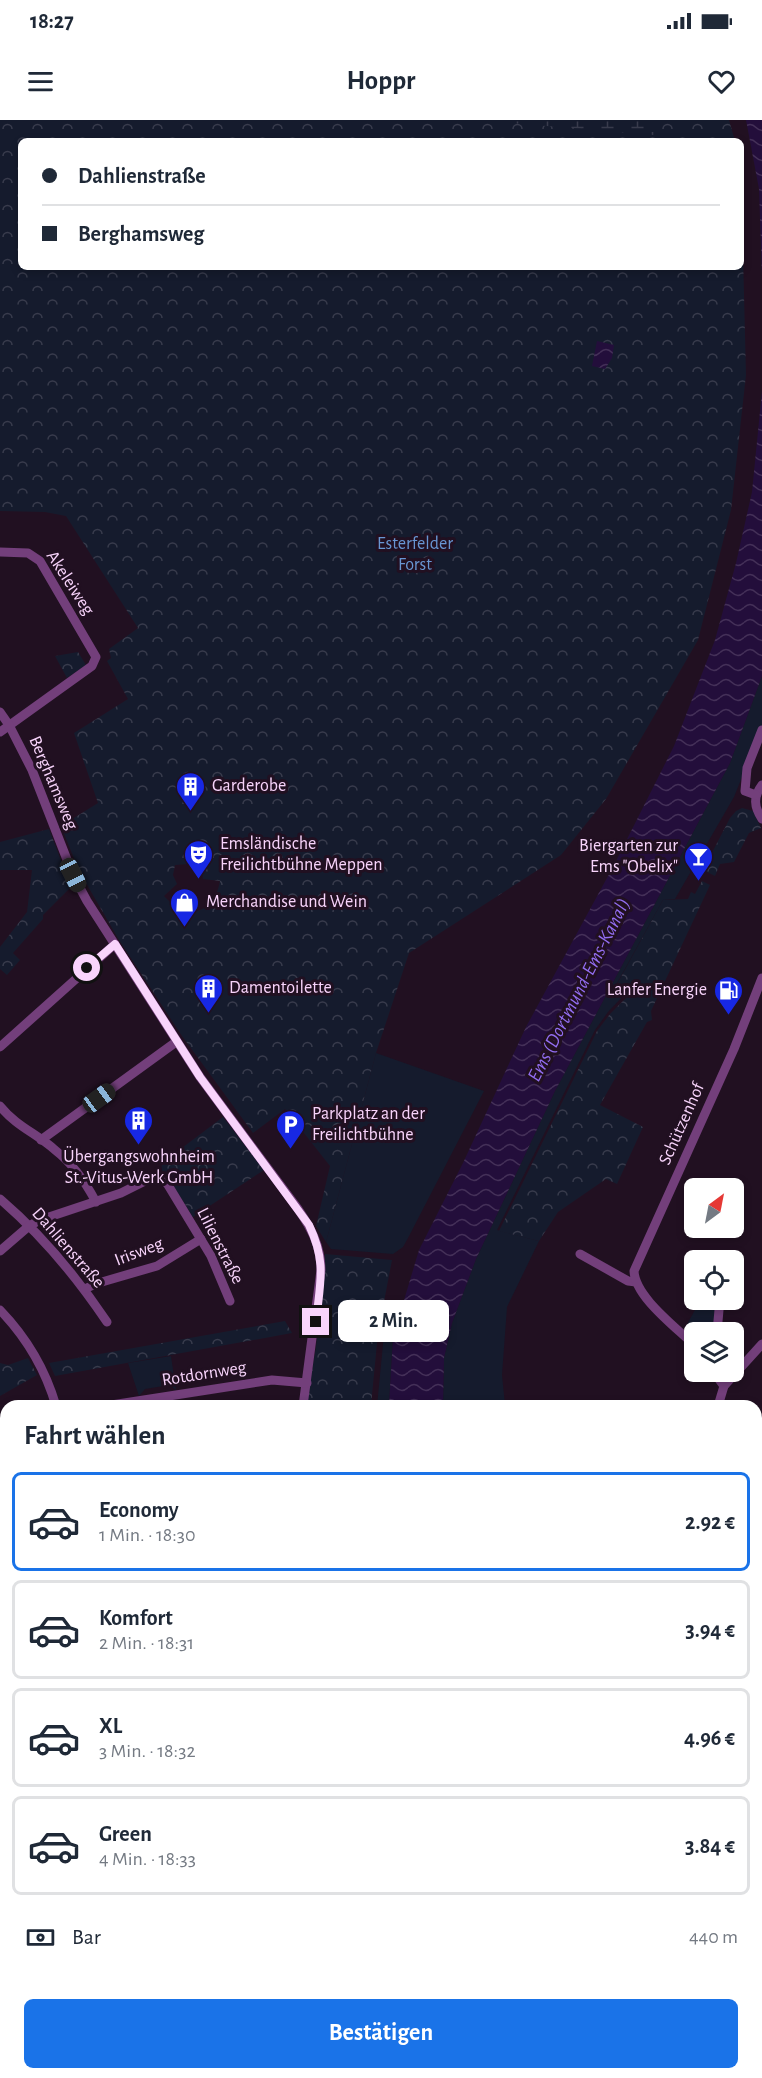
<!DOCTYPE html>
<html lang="de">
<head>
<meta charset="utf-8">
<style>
  body { margin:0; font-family:"Alegreya Sans",sans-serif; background:#f6f6f7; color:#1f2937; height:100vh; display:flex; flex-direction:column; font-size:22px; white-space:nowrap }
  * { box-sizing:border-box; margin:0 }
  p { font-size:20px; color:#747a83 }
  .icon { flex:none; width:33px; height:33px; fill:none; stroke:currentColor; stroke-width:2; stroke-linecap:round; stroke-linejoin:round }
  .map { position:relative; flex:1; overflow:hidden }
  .sheet { position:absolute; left:0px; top:1280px; width:762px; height:680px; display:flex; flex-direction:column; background:#fff; border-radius:18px 18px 0 0; box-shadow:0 3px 9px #0003 }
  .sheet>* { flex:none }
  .guide { position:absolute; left:18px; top:18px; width:726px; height:132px; border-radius:9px; box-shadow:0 3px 9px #0003; display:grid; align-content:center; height:132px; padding:0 24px; background:#fff }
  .needle { width:39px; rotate:32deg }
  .tools { position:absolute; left:684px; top:1058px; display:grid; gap:12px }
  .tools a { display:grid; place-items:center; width:60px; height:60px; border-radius:9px; background:#fff; box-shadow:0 3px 9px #0003; font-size:30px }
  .end { position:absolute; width:27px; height:27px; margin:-14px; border:8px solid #f8d4fb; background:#111; box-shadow:0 0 0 3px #111 }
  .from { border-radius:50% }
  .bubble { position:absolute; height:42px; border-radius:9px; background:#fff; box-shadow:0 3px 9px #0003; font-size:20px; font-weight:700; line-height:42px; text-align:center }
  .car { position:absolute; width:18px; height:36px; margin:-18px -9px; border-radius:8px; box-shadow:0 0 4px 2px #0007; background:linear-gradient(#222 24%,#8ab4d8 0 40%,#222 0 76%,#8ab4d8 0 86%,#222 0) }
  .guide b { display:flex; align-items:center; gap:21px; height:57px; font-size:22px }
  .guide b+b { border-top:2px solid #e0e1e3 }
  .guide i { width:15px; height:15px; background:#1f2937 }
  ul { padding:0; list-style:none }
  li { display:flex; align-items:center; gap:18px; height:99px; margin:0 12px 9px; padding:0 12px; border:3px solid #e0e1e3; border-radius:9px }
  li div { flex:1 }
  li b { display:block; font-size:22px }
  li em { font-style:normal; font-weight:700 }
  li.active { border-color:#1a73e8 }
  li>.icon { width:54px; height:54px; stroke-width:1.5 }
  h2 { padding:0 24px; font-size:27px; line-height:72px }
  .pay { display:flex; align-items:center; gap:15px; height:66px; padding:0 24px; font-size:22px }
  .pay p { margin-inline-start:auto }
  .cta { display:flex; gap:12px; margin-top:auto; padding:12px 24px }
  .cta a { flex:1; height:69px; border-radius:9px; background:#1a73e8; color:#fff; font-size:24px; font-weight:700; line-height:69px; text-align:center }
  .status { display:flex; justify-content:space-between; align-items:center; height:42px; padding:0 30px; background:#fff; direction:ltr }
  .status svg { height:16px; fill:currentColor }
  header { display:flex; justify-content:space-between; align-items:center; height:78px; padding:0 24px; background:#fff; font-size:27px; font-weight:700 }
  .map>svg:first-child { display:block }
  .grass { fill:#151b2d }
  .forest { fill:url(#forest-crowns); fill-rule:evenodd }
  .wetland { fill:url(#wetland-marsh) }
  .water { fill:url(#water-waves) }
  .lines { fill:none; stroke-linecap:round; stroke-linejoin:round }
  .stream { stroke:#230e3b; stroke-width:2 }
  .minor { stroke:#733f7b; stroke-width:9 }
  .highway { stroke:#ee8d5b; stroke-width:14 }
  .route { stroke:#f8d4fb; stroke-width:8 }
  .labels { text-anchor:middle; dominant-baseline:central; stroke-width:6; stroke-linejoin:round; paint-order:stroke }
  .park-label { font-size:18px; fill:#6896d3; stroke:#211021 }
  .street-label { font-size:18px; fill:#f8d4fb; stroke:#211021 }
  .poi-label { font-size:18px; fill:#f8d4fb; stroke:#211021; text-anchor:start }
  .water-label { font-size:20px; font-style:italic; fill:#926df0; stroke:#211021 }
</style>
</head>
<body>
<div class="status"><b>18:27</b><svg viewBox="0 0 49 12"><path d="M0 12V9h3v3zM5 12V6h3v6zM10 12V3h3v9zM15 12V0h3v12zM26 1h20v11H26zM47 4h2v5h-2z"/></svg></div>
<header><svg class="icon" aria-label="menu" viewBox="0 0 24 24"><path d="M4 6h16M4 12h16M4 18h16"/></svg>Hoppr<svg class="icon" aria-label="heart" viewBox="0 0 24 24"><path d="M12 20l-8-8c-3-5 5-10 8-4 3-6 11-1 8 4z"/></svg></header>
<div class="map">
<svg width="762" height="1958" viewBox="0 0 762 1958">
  <defs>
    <pattern id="forest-crowns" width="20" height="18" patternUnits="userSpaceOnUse" patternTransform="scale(1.5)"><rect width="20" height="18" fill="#151b2d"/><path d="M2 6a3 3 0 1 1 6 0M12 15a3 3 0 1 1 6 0" fill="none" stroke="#383b4c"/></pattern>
    <pattern id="wetland-marsh" width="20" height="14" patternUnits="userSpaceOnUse" patternTransform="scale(1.5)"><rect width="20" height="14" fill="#151b2d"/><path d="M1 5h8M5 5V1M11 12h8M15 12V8" fill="none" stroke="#383b4c"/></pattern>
    <pattern id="water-waves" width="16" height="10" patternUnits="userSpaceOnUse" patternTransform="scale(1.5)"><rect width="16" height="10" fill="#230e3b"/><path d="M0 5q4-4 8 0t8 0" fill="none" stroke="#443058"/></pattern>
  </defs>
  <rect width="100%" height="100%" fill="#211021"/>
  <g class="grass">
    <path d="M762 556V607L734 677 675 779 663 780 615 867 626 873 608 892 595 910 497 1110 539 1121 507 1187 502 1255 505 1285 443 1286 444 1238 452 1203 476 1139 555 971 730 643Z"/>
    <path d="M376 933 484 971 408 1118 403 1127 393 1134 331 1129 326 1122Z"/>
    <path d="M701 1179H705L716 1187 714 1212H694V1218L685 1208Z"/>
    <path d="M384 1214 393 1217 389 1285 377 1286Z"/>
    <path d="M171 1236 176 1270 170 1265 145 1269 139 1276 128 1243Z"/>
    <path d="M762 1355V1473L756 1477V1357Z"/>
  </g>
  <g class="forest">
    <path d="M0 0H729L735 21H21V147H741V53L746 255 731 390 698 520 606 679 561 735 409 833 376 933 326 1122 316 1106 330 1046 285 989 253 1013 182 916 119 820 79 751 61 706 98 683 74 613 128 579 107 541 111 538 109 529 138 508 66 396 45 392 0 391ZM189 744 201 748 203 759 220 761C214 795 186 801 164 776L177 764 173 755 175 745Z"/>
    <path d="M78 532 86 545 67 558 55 536Z"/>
    <path d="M742 688 753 691 761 708 749 713 734 742 720 744 715 756 703 750 730 698 736 691Z"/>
    <path d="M49 709 71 767 43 795V799L13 833 20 840 7 855 0 849V827L27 792 32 750H0V722Z"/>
    <path d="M702 761 710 765 651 891 652 900 647 902 600 985 643 1007 617 1064 606 1059 558 1092 539 1121 499 1111 597 911 610 894 628 876 615 868 663 780 688 779 691 772 695 774Z"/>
    <path d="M223 997 264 1050 193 1097 168 1057 161 1052 162 1043Z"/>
    <path d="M325 1134 392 1140 378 1213 371 1285 306 1286 316 1227Z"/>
    <path d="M285 1201 292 1213 55 1256 49 1243Z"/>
    <path d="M28 1238 37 1255 0 1276V1243L8 1245Z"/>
  </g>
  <path class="wetland" d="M477 0H661L654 15Z"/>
  <g class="water">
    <path d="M746 0H762V157L759 69Z"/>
    <path d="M597 221 614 225 612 238 605 249 592 246Z"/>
    <path d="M762 271V556L730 643 555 971 476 1139 452 1203 444 1238 443 1285H389L393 1217 419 1130 463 1043 526 907 614 745 674 626 715 520 736 443 752 372Z"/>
    <path d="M594 1953H643L642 1958H593Z"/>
  </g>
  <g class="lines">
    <path class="stream" d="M0 1728 6 1725"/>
    <g class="minor">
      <path d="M0 432 28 433 40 441 96 537 92 546 0 612"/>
      <path d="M0 592 9 605 32 650 73 755 87 781 200 957 298 1089C311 1108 321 1126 321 1150L303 1286"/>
      <path d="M762 665C753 677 754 687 762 699"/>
      <path d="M756 675 745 671 747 648 762 610"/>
      <path d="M0 927 115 824"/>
      <path d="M0 986C17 1007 36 1013 55 1030 72 1043 86 1063 96 1082"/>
      <path d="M41 1020 176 922"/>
      <path d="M0 1079C42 1115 76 1156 107 1202"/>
      <path d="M0 1131 29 1106 40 1100 121 1073 149 1059 157 1057 164 1060 168 1065 211 1136 230 1181"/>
      <path d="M580 1134 628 1161 636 1162"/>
      <path d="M85 1169 95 1164 157 1146 201 1119"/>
      <path d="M0 1190C27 1218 45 1248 56 1286"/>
      <path d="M717 1212 720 1179"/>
      <path d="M694 1225C676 1207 635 1177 634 1151L734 929 762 858"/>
      <path d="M713 1251 724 1266"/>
      <path d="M105 1286 272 1260 307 1263"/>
      <path d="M718 1286 724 1266 762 1224"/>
      <path d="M0 1396 6 1411"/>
      <path d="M0 1525H6"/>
      <path d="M756 1539 762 1574"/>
      <path d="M756 1777 762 1765"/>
      <path d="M0 1873 6 1872"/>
      <path d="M180 1953 187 1957"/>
      <path d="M300 1953 301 1958"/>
      <path d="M115 1958 118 1953"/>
      <path d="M391 1958V1953"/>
      <path d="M461 1958V1953"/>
      <path d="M678 1958 679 1953"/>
    </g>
    <g class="highway">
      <path d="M756 1347 762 1346"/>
      <path d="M756 1486 762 1482"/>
      <path d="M757 1546H762"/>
      <path d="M759 1558H762"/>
      <path d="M0 1749 6 1747"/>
    </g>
  </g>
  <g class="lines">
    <path class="route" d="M87 848 115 824 200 957 309 1105C327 1143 320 1162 316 1202"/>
  </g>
  <defs>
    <symbol id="building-pin" viewBox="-11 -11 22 30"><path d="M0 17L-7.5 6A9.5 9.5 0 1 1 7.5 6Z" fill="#1728e4" stroke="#211021"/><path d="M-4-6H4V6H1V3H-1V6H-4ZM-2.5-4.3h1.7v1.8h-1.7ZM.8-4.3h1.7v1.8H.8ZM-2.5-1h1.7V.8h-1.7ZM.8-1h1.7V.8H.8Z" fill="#fff"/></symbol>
    <symbol id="theatre-pin" viewBox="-11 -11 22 30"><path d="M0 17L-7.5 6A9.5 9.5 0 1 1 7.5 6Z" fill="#1728e4" stroke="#211021"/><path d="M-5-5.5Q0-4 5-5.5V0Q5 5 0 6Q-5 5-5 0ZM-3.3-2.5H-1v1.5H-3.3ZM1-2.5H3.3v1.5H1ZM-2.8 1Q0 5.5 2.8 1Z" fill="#fff"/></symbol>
    <symbol id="bar-pin" viewBox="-11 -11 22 30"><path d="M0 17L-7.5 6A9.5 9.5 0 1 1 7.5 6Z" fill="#1728e4" stroke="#211021"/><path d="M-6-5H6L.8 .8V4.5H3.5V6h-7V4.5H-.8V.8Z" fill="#fff"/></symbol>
    <symbol id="shop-pin" viewBox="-11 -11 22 30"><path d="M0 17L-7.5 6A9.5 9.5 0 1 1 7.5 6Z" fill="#1728e4" stroke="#211021"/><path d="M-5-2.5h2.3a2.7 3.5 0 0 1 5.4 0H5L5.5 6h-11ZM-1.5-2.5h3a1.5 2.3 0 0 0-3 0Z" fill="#fff"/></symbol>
    <symbol id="fuel-pin" viewBox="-11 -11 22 30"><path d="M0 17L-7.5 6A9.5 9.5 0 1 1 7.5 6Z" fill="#1728e4" stroke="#211021"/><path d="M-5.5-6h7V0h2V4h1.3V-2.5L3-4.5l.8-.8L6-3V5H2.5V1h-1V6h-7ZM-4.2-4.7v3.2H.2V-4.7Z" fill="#fff"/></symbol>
    <symbol id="parking-pin" viewBox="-11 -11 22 30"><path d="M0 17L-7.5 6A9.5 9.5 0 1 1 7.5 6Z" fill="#1728e4" stroke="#211021"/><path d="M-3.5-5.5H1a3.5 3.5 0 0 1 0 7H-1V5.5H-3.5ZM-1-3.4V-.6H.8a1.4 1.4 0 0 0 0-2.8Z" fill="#fff"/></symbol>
  </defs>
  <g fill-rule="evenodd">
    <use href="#building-pin" x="174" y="650" width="33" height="45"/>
    <use href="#theatre-pin" x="182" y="718" width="33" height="45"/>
    <use href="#bar-pin" x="682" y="720" width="33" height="45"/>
    <use href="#shop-pin" x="168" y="766" width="33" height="45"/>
    <use href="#building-pin" x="192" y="852" width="33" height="45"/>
    <use href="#fuel-pin" x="712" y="854" width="33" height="45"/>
    <use href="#building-pin" x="122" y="984" width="33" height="45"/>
    <use href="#parking-pin" x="274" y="988" width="33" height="45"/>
  </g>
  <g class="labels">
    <g class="park-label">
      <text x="415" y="424">Esterfelder<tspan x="415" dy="21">Forst</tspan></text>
    </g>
    <g class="street-label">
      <text transform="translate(70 463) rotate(57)">Akeleiweg</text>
      <text transform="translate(53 663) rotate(67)">Berghamsweg</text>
      <text transform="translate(682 1004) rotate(-66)">Schützenhof</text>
      <text transform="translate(220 1126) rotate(63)">Lilienstraße</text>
      <text transform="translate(68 1128) rotate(49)">Dahlienstraße</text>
      <text transform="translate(139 1132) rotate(-21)">Irisweg</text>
      <text transform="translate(204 1254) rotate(-9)">Rotdornweg</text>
    </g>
    <g class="poi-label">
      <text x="212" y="666">Garderobe</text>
      <text x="220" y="724">Emsländische<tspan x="220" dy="21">Freilichtbühne Meppen</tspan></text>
      <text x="678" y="726" text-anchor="end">Biergarten zur<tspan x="678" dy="21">Ems "Obelix"</tspan></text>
      <text x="206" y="782">Merchandise und Wein</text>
      <text x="229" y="868">Damentoilette</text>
      <text x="707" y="870" text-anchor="end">Lanfer Energie</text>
      <text x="312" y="994">Parkplatz an der<tspan x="312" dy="21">Freilichtbühne</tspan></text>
      <text x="139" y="1037" text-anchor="middle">Übergangswohnheim<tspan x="139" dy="21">St.-Vitus-Werk GmbH</tspan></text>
    </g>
    <g class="water-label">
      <text transform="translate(579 870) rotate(-63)">Ems (Dortmund-Ems-Kanal)</text>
    </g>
  </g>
</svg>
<div class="tools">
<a><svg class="needle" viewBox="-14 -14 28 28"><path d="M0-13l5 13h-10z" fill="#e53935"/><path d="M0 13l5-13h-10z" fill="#747a83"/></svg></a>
<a><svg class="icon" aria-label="locate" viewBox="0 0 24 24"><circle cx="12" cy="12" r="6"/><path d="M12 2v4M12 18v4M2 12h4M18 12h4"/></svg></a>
<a><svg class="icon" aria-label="layers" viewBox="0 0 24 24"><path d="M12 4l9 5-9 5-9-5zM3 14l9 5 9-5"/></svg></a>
</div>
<i class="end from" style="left:87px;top:848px"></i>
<i class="end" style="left:316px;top:1202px"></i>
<div class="bubble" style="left:338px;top:1180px;width:111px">2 Min.</div>
<i class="car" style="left:73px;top:755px;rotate:153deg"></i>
<i class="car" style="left:99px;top:978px;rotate:54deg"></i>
<div class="guide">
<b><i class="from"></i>Dahlienstraße</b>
<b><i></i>Berghamsweg</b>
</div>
<section class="sheet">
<h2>Fahrt wählen</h2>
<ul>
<li class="active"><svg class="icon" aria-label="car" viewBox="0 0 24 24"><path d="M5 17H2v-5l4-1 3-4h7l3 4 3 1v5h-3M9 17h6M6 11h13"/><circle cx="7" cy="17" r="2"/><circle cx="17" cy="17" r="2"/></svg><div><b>Economy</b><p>1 Min. · 18:30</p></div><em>2.92 €</em></li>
<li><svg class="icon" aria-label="car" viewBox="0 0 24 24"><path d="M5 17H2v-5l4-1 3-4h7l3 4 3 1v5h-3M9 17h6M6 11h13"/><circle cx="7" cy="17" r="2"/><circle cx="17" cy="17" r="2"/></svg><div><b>Komfort</b><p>2 Min. · 18:31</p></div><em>3.94 €</em></li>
<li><svg class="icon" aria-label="car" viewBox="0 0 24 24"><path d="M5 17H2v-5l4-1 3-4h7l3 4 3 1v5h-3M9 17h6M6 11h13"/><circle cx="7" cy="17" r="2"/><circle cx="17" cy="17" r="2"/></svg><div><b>XL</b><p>3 Min. · 18:32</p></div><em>4.96 €</em></li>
<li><svg class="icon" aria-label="car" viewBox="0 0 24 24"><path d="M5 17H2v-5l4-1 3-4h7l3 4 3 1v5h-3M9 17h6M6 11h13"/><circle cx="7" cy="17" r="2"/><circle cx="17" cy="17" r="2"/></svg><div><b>Green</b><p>4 Min. · 18:33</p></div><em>3.84 €</em></li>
</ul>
<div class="pay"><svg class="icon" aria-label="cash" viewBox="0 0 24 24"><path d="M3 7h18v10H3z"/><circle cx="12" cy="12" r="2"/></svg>Bar<p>440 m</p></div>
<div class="cta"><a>Bestätigen</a></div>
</section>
</div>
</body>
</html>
